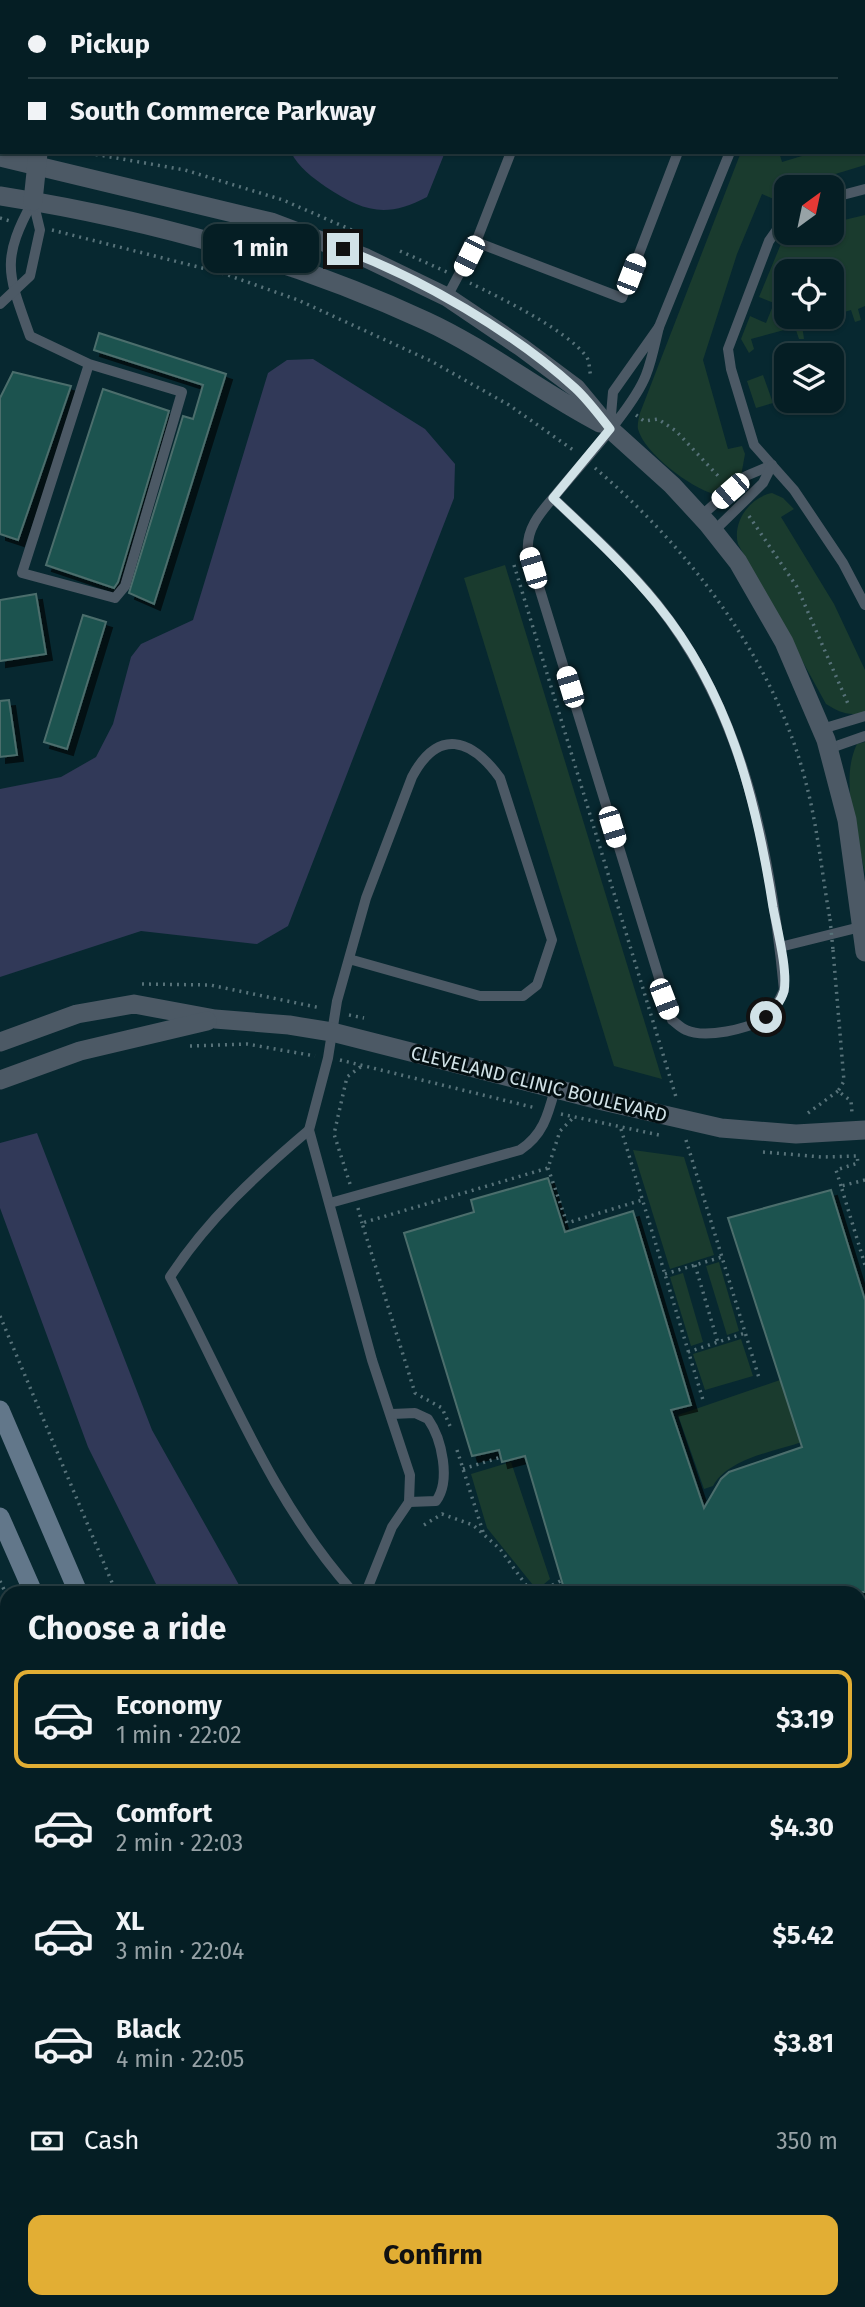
<!DOCTYPE html>
<html lang="en">
<head>
<meta charset="utf-8">
<style>
  body { margin:0; font-family:"Fira Sans",sans-serif; background:#0e272c; color:#f1f3f6; height:100vh; display:flex; flex-direction:column; font-size:26px; white-space:nowrap }
  * { box-sizing:border-box; margin:0 }
  p { font-size:23px; color:#97a2a6 }
  .icon { flex:none; width:38px; height:38px; fill:none; stroke:currentColor; stroke-width:2; stroke-linecap:round; stroke-linejoin:round }
  .map { position:relative; flex:1; overflow:hidden }
  .drawer { position:absolute; left:0px; top:1586px; width:866px; height:723px; display:flex; flex-direction:column; background:#051e24; border-radius:21px 21px 0 0; box-shadow:0 2px 5px #0004,0 0 0 2px #263c41 }
  .drawer>* { flex:none }
  .hud { position:absolute; left:0px; top:0px; width:866px; height:154px; box-shadow:0 2px 5px #0004,0 0 0 2px #263c41; display:grid; align-content:center; height:154px; padding:0 28px; background:#051e24 }
  .needle { width:46px; rotate:33deg }
  .fabs { position:absolute; left:774px; top:175px; display:grid; gap:14px }
  .fabs a { display:grid; place-items:center; width:70px; height:70px; border-radius:14px; background:#051e24; box-shadow:0 2px 5px #0004,0 0 0 2px #263c41; font-size:35px }
  .end { position:absolute; width:32px; height:32px; margin:-16px; border:9px solid #d1e2e7; background:#111; box-shadow:0 0 0 4px #111 }
  .from { border-radius:50% }
  .bubble { position:absolute; height:49px; border-radius:14px; background:#051e24; box-shadow:0 2px 5px #0004,0 0 0 2px #263c41; font-size:23px; font-weight:700; line-height:49px; text-align:center }
  .car { position:absolute; width:21px; height:42px; margin:-21px -10px; border-radius:9px; box-shadow:0 0 5px 2px #0007; background:linear-gradient(#fff 24%,#345 0 40%,#fff 0 76%,#345 0 86%,#fff 0) }
  .hud b { display:flex; align-items:center; gap:24px; height:66px; font-size:26px }
  .hud b+b { border-top:2px solid #263c41 }
  .hud i { width:18px; height:18px; background:#f1f3f6 }
  ul { padding:0; list-style:none }
  li { display:flex; align-items:center; gap:21px; height:98px; margin:0 14px 10px; padding:0 14px; border:4px solid transparent; border-radius:14px }
  li div { flex:1 }
  li b { display:block; font-size:26px }
  li em { font-style:normal; font-weight:700 }
  li.selected { border-color:#e2ae34 }
  li>.icon { width:63px; height:63px; stroke-width:1.5 }
  h2 { padding:0 28px; font-size:32px; line-height:84px }
  .pay { display:flex; align-items:center; gap:18px; height:77px; padding:0 28px; font-size:26px }
  .pay p { margin-inline-start:auto }
  .button { display:flex; gap:14px; margin-top:auto; padding:14px 28px }
  .button a { flex:1; height:80px; border-radius:14px; background:#e2ae34; color:#111; font-size:28px; font-weight:700; line-height:80px; text-align:center }
  .map>svg:first-child { display:block }
  .green { fill:#1a3b2e }
  .water { fill:#313958 }
  .building { fill:#1d5250; stroke:#4c6e6c; stroke-width:2; filter:url(#shadow) }
  .lines { fill:none; stroke-linecap:round; stroke-linejoin:round }
  .path { stroke:#577279; stroke-width:3.5; stroke-dasharray:2 5; stroke-linecap:butt }
  .service { stroke:#4c5965; stroke-width:10 }
  .minor { stroke:#4c5965; stroke-width:19 }
  .secondary { stroke:#62778a; stroke-width:19 }
  .path-bridge { stroke:#577279; stroke-width:3.5; stroke-dasharray:2 5; stroke-linecap:butt }
  .route { stroke:#d1e2e7; stroke-width:9 }
  .labels { text-anchor:middle; dominant-baseline:central; stroke-width:6; stroke-linejoin:round; paint-order:stroke }
  .street-label { font-size:19px; fill:#d1e2e7; stroke:#030f12 }
</style>
</head>
<body>
<div class="map">
<svg width="865" height="2307" viewBox="0 0 865 2307">
  <defs>
    <filter id="shadow"><feDropShadow dx="6" dy="6" stdDeviation="0" flood-color="#0009"/></filter>
  </defs>
  <rect width="100%" height="100%" fill="#072830"/>
  <g class="green">
    <path d="M865 137V165L819 179 820 187H786L783 203 762 194 737 254 703 360 728 449 742 446 745 454 741 476 714 494C691 488 644 453 638 429 637 425 639 417 640 413L741 152H779L782 162 815 152H864Z"/>
    <path d="M841 209 844 220 865 215V306L858 309 861 320 855 322 851 310 831 316V271H786V317H830L802 325 804 339H799L795 327 751 339 754 349 749 353 741 339 750 316 766 323 774 303 759 297 783 239 788 233H831V212Z"/>
    <path d="M763 375 773 403 756 408 747 381Z"/>
    <path d="M772 493 783 498 794 509 781 517 834 604 865 670V712C849 717 839 712 826 704L738 544C732 522 750 497 772 493Z"/>
    <path d="M505 565 662 1079 614 1066 464 578Z"/>
    <path d="M865 742V874C858 834 839 781 857 744Z"/>
    <path d="M633 1150 684 1157 714 1255 670 1269Z"/>
    <path d="M719 1262 739 1331 727 1335 706 1266Z"/>
    <path d="M683 1273 703 1342 691 1346 670 1277Z"/>
    <path d="M741 1339 753 1376 705 1390 693 1354Z"/>
    <path d="M780 1380 802 1442C773 1452 729 1458 713 1486L704 1489 678 1415Z"/>
    <path d="M511 1462 550 1579 537 1590 487 1528 471 1474Z"/>
  </g>
  <g class="water">
    <path d="M291 152H445L427 197C386 219 362 211 326 187 313 178 298 167 291 152Z"/>
    <path d="M313 359 425 429 455 464 454 498 288 926 257 944 141 931 0 977V789L61 777 96 757 113 724 131 657 141 644 193 620 268 373 287 360Z"/>
    <path d="M37 1133 152 1430 243 1592H160L88 1447 0 1208V1143Z"/>
  </g>
  <g class="building">
    <path d="M99 333 226 374 154 604 129 593 183 416 193 419 203 385 94 350Z"/>
    <path d="M13 372 71 386 18 540 0 534V398Z"/>
    <path d="M103 389 169 411 118 582 114 588 46 565Z"/>
    <path d="M36 594 46 654 0 661V600Z"/>
    <path d="M83 615 106 622 67 749 44 742Z"/>
    <path d="M9 700 17 755 0 757V701Z"/>
    <path d="M548 1178 565 1232 633 1211 691 1405 671 1410 704 1508 721 1479 729 1472 802 1447 728 1218 831 1190 865 1300V1592H565L525 1456 502 1462 499 1450 472 1456 404 1233 474 1212 471 1200Z"/>
  </g>
  <g class="lines">
    <g class="path">
      <path d="M82 152 185 170 283 200 354 231"/>
      <path d="M0 218 10 221"/>
      <path d="M52 230 222 273 298 300 431 361 509 405 576 452"/>
      <path d="M400 251 447 272"/>
      <path d="M470 283C501 298 565 329 586 356 590 361 589 370 591 377"/>
      <path d="M636 415 644 421 658 419 676 431 721 479"/>
      <path d="M595 468C691 550 777 663 807 787 818 830 822 875 830 919"/>
      <path d="M749 516 797 587 849 706"/>
      <path d="M514 565 676 1097"/>
      <path d="M833 950 844 1081 838 1091 851 1101 852 1113"/>
      <path d="M142 984 210 985 321 1008"/>
      <path d="M349 1015 364 1018"/>
      <path d="M190 1046 247 1044 315 1056"/>
      <path d="M340 1060 536 1108"/>
      <path d="M808 1113 838 1091"/>
      <path d="M561 1114 659 1135"/>
      <path d="M621 1129 703 1400"/>
      <path d="M686 1140 760 1381"/>
      <path d="M763 1152 822 1157 857 1156"/>
      <path d="M548 1168 567 1223 642 1200"/>
      <path d="M865 1180 841 1186 865 1265"/>
      <path d="M350 1184 334 1134 347 1077 363 1065"/>
      <path d="M841 1186 836 1170 858 1163 857 1156"/>
      <path d="M358 1208 362 1223"/>
      <path d="M695 1265 718 1343"/>
      <path d="M665 1274 722 1257"/>
      <path d="M0 1316 116 1592"/>
      <path d="M688 1352 745 1333"/>
      <path d="M450 1426 442 1408 415 1393 362 1223 548 1168 560 1131 574 1117"/>
      <path d="M457 1450 484 1535"/>
      <path d="M463 1469 501 1457"/>
      <path d="M424 1525 442 1514 473 1525 500 1549 531 1592"/>
      <path d="M0 1581 7 1596"/>
      <path d="M540 1592 562 1580"/>
      <path d="M859 1813 865 1809"/>
      <path d="M404 2301 406 2307"/>
      <path d="M263 2307 279 2301"/>
      <path d="M524 2307 535 2301"/>
    </g>
    <g class="service">
      <path d="M736 2V0"/>
      <path d="M788 2 789 0"/>
      <path d="M855 2 856 0"/>
      <path d="M0 16H2"/>
      <path d="M831 198 865 189"/>
      <path d="M33 201C0 261 8 274 30 336L89 364 182 392 125 586 115 598 22 573 89 364"/>
      <path d="M786 217 769 241 728 349 731 369 754 445 794 490 843 563 865 605"/>
      <path d="M476 242 622 298 678 152"/>
      <path d="M447 297 476 242 511 152"/>
      <path d="M0 304 30 276 40 230 33 201"/>
      <path d="M659 327 730 152"/>
      <path d="M553 498C589 532 627 566 658 605 745 715 771 854 784 990 779 1000 775 1011 766 1018 748 1029 705 1039 686 1030 681 1028 676 1023 672 1020L528 551C526 530 539 514 553 498 577 468 633 409 646 375 652 360 655 343 659 327L613 392 610 426"/>
      <path d="M701 516 746 476 772 465"/>
      <path d="M714 531 763 483 772 465"/>
      <path d="M822 729 865 716"/>
      <path d="M828 749 865 736"/>
      <path d="M780 947 864 926"/>
      <path d="M349 959 480 996H523L537 985 552 940 500 778C471 738 438 728 412 777L366 898 337 1001 328 1058 309 1130 372 1360 410 1475 409 1502 392 1527 366 1592"/>
      <path d="M309 1130C257 1174 207 1220 170 1277 227 1384 272 1502 353 1592"/>
      <path d="M330 1203 520 1150C543 1135 548 1115 555 1089"/>
      <path d="M392 1414 415 1413 428 1419C442 1439 451 1481 436 1501L409 1502"/>
      <path d="M0 1714 7 1711"/>
      <path d="M0 1788 5 1786 7 1791"/>
      <path d="M0 1843 7 1840"/>
      <path d="M859 1966 865 1963"/>
      <path d="M480 2307 495 2301"/>
    </g>
    <g class="minor">
      <path d="M45 0 46 2"/>
      <path d="M0 157 271 222 366 258 447 297 521 347 576 388 610 429 672 485 708 524 738 562 784 642 826 740 847 820 865 952"/>
      <path d="M0 196C146 219 292 259 426 321 487 349 540 392 600 423"/>
      <path d="M33 201 38 153"/>
      <path d="M0 1042 77 1014 134 1004 215 1019 289 1025 332 1032 603 1101 721 1128 796 1134 865 1130"/>
      <path d="M0 1080 80 1051 207 1021"/>
      <path d="M337 2307 358 2301"/>
    </g>
    <g class="secondary">
      <path d="M0 1410 78 1592"/>
      <path d="M0 1517 33 1592"/>
      <path d="M323 2301 325 2307"/>
      <path d="M366 2301 368 2307"/>
    </g>
    <path class="path-bridge" d="M830 919 833 950"/>
  </g>
  <g class="lines">
    <path class="route" d="M343 249C420 278 514 332 575 388 588 400 599 415 610 429L553 498C589 532 625 565 657 604 729 692 756 798 773 907 777 929 788 970 784 991 781 1002 773 1010 766 1017"/>
  </g>
  <g class="labels">
    <g class="street-label">
      <text transform="translate(539 1084) rotate(14)">CLEVELAND CLINIC BOULEVARD</text>
    </g>
  </g>
</svg>
<div class="fabs">
<a><svg class="needle" viewBox="-14 -14 28 28"><path d="M0-13l5 13h-10z" fill="#e53935"/><path d="M0 13l5-13h-10z" fill="#97a2a6"/></svg></a>
<a><svg class="icon" aria-label="locate" viewBox="0 0 24 24"><circle cx="12" cy="12" r="6"/><path d="M12 2v4M12 18v4M2 12h4M18 12h4"/></svg></a>
<a><svg class="icon" aria-label="layers" viewBox="0 0 24 24"><path d="M12 4l9 5-9 5-9-5zM3 14l9 5 9-5"/></svg></a>
</div>
<i class="end from" style="left:766px;top:1017px"></i>
<i class="end" style="left:343px;top:249px"></i>
<div class="bubble" style="left:203px;top:224px;width:116px">1 min</div>
<i class="car" style="left:469px;top:256px;rotate:206deg"></i>
<i class="car" style="left:631px;top:274px;rotate:21deg"></i>
<i class="car" style="left:730px;top:491px;rotate:229deg"></i>
<i class="car" style="left:533px;top:568px;rotate:343deg"></i>
<i class="car" style="left:570px;top:687px;rotate:343deg"></i>
<i class="car" style="left:612px;top:827px;rotate:163deg"></i>
<i class="car" style="left:664px;top:999px;rotate:159deg"></i>
<div class="hud">
<b><i class="from"></i>Pickup</b>
<b><i></i>South Commerce Parkway</b>
</div>
<section class="drawer">
<h2>Choose a ride</h2>
<ul>
<li class="selected"><svg class="icon" aria-label="car" viewBox="0 0 24 24"><path d="M5 17H2v-5l4-1 3-4h7l3 4 3 1v5h-3M9 17h6M6 11h13"/><circle cx="7" cy="17" r="2"/><circle cx="17" cy="17" r="2"/></svg><div><b>Economy</b><p>1 min · 22:02</p></div><em>$3.19</em></li>
<li><svg class="icon" aria-label="car" viewBox="0 0 24 24"><path d="M5 17H2v-5l4-1 3-4h7l3 4 3 1v5h-3M9 17h6M6 11h13"/><circle cx="7" cy="17" r="2"/><circle cx="17" cy="17" r="2"/></svg><div><b>Comfort</b><p>2 min · 22:03</p></div><em>$4.30</em></li>
<li><svg class="icon" aria-label="car" viewBox="0 0 24 24"><path d="M5 17H2v-5l4-1 3-4h7l3 4 3 1v5h-3M9 17h6M6 11h13"/><circle cx="7" cy="17" r="2"/><circle cx="17" cy="17" r="2"/></svg><div><b>XL</b><p>3 min · 22:04</p></div><em>$5.42</em></li>
<li><svg class="icon" aria-label="car" viewBox="0 0 24 24"><path d="M5 17H2v-5l4-1 3-4h7l3 4 3 1v5h-3M9 17h6M6 11h13"/><circle cx="7" cy="17" r="2"/><circle cx="17" cy="17" r="2"/></svg><div><b>Black</b><p>4 min · 22:05</p></div><em>$3.81</em></li>
</ul>
<div class="pay"><svg class="icon" aria-label="cash" viewBox="0 0 24 24"><path d="M3 7h18v10H3z"/><circle cx="12" cy="12" r="2"/></svg>Cash<p>350 m</p></div>
<div class="button"><a>Confirm</a></div>
</section>
</div>
</body>
</html>
